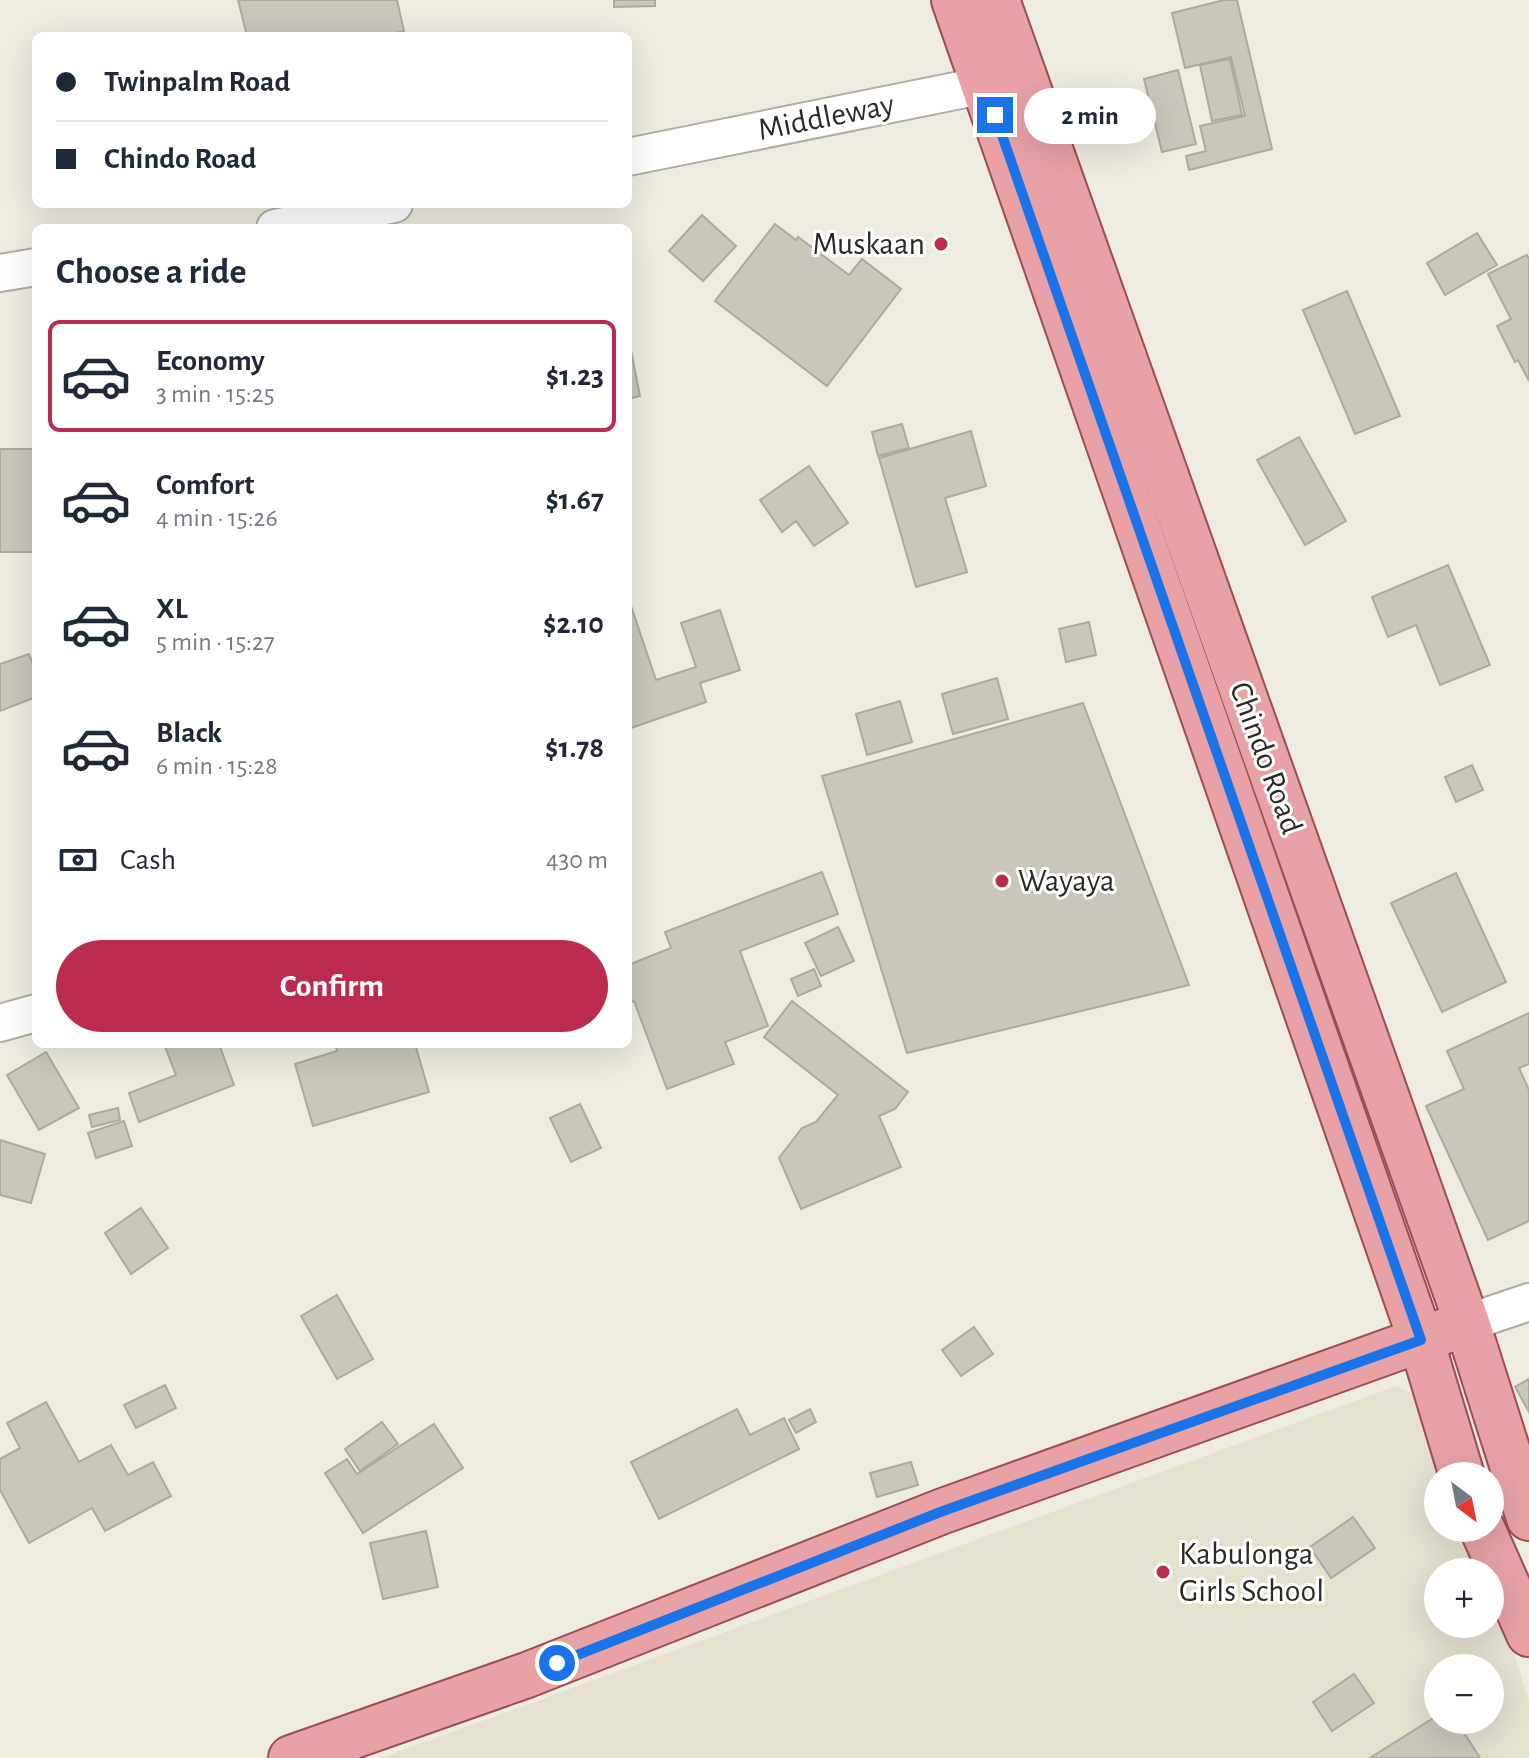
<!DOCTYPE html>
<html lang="en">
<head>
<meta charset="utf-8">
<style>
  body { margin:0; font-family:"Alegreya Sans",sans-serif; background:#f6f6f7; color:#1f2937; height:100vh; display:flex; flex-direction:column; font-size:30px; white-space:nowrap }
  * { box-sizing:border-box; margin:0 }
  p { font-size:26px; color:#747a83 }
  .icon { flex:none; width:44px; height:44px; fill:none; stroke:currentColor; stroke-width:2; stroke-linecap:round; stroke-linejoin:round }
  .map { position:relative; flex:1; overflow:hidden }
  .panel { position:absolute; left:32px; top:224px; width:600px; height:824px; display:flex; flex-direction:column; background:#fff; border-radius:12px; box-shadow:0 8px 32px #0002 }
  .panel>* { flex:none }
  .banner { position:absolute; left:32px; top:32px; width:600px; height:176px; border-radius:12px; box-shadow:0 8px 32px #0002; display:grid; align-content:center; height:176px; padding:0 24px; background:#fff }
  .needle { width:52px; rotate:148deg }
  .tools { position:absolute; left:1424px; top:1462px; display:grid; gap:16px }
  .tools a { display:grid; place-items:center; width:80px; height:80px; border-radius:50%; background:#fff; box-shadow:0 8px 32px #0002; font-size:40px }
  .end { position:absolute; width:36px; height:36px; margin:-18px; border:10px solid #1a73e8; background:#fff; box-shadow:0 0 0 4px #fff }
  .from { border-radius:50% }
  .bubble { position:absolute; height:56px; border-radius:28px; background:#fff; box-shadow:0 8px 32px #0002; font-size:26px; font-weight:600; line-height:56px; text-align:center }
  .banner b { display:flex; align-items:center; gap:28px; height:76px; font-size:30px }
  .banner b+b { border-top:2px solid #e0e1e3 }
  .banner i { width:20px; height:20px; background:#1f2937 }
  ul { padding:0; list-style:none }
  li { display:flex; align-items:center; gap:24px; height:112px; margin:0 16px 12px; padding:0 8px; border:4px solid transparent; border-radius:12px }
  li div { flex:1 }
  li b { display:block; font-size:30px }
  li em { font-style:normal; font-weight:600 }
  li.current { border-color:#bb2b50 }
  li>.icon { width:72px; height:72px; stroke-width:1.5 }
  h2 { padding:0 24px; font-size:36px; line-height:96px }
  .pay { display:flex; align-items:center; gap:20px; height:88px; padding:0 24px; font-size:30px }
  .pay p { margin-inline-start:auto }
  .cta { display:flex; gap:16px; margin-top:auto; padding:16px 24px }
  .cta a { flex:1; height:92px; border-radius:48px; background:#bb2b50; color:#fff; font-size:32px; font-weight:600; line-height:92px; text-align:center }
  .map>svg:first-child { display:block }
  .built { fill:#e5e1cf; fill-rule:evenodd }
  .building { fill:#c9c7bc; stroke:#acaaa0; stroke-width:2 }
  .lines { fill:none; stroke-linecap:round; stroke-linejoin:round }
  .minor-casing { stroke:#afada3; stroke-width:40 }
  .major-casing { stroke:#9c4e51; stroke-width:48 }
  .minor { stroke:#fff; stroke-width:36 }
  .major { stroke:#e8a1a4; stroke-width:44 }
  .route { stroke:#1a73e8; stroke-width:10 }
  .poi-dot { fill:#bb2b50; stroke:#fff; stroke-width:3 }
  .labels { text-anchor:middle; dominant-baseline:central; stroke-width:6; stroke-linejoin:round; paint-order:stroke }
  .street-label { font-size:32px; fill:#2a2925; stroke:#fff }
  .poi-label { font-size:32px; fill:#2a2925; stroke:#fff; text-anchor:start }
</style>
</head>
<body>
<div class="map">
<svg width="1529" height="1758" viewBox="0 0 1529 1758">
  <rect width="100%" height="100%" fill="#eeece1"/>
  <path class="built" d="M1396 1386 1439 1405 1461 1476H1438V1528H1476L1490 1572H1438V1624H1490V1573L1529 1702V1758H381ZM1438 1668H1490V1720H1438Z"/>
  <g class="building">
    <path d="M238 0H397L404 31 384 36H247Z"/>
    <path d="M614 0H655V6L614 7Z"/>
    <path d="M1224 0H1237L1272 149 1189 170 1186 156 1206 151 1200 126 1245 116 1231 57 1185 68 1172 13Z"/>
    <path d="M1230 59 1242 115 1212 121 1200 65Z"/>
    <path d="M1178 70 1196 144 1162 152 1144 79Z"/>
    <path d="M702 215 736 246 703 281 669 251Z"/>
    <path d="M775 224 796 240 798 237 849 275 862 259 901 289 827 386 715 301Z"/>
    <path d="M1477 233 1497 265 1445 295 1427 263Z"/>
    <path d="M1527 255 1529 259V381L1518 360 1515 362 1497 326 1511 319 1488 274Z"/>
    <path d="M1347 291 1400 416 1355 434 1303 310Z"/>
    <path d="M628 335 640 396 628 399Z"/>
    <path d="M902 424 909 448 878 456 872 432Z"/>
    <path d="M971 431 986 486 945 498 967 572 916 587 879 458Z"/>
    <path d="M1299 437 1346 521 1305 545 1257 460Z"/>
    <rect x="0" y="449" width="36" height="103"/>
    <path d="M809 466 848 523 814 546 796 521 782 532 760 500Z"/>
    <path d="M1448 565 1490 665 1440 685 1416 625 1388 637 1372 597Z"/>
    <path d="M630 603 656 680 696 667 681 623 720 610 740 670 700 683 706 702 628 729Z"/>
    <path d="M1089 622 1096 655 1066 662 1059 629Z"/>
    <path d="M29 654 36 672V697L0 711V664Z"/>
    <path d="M997 678 1008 719 953 734 942 694Z"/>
    <path d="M900 701 912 742 867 755 856 714Z"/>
    <path d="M1083 703 1189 985 907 1053 822 776Z"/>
    <path d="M1472 765 1483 790 1456 802 1445 777Z"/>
    <path d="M822 872 838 914 740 951 768 1026 725 1042 734 1064 667 1089 634 1001 628 1003V965L671 948 665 932Z"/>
    <path d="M1456 873 1506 982 1442 1012 1391 903Z"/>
    <path d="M838 927 854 961 821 976 805 943Z"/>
    <path d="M814 969 821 986 798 996 791 979Z"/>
    <path d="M792 1001 908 1092 895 1109 879 1116 901 1167 801 1209 779 1158 802 1128 816 1122 838 1095 764 1037Z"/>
    <path d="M1529 1013V1064L1519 1068 1529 1090V1221L1488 1240 1426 1106 1464 1089 1447 1051Z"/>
    <path d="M164 1044H219L234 1085 139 1122 129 1093 176 1075Z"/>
    <path d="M335 1044H415L429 1092 313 1126 295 1064 337 1051Z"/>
    <path d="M46 1052 79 1108 39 1130 7 1075Z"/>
    <path d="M580 1104 601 1148 571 1162 550 1118Z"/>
    <path d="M118 1108 120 1120 92 1127 89 1115Z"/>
    <path d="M124 1121 132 1146 96 1158 88 1133Z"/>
    <path d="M0 1140 45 1154 31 1203 0 1195Z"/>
    <path d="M141 1208 168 1248 131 1274 105 1233Z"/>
    <path d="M337 1295 373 1359 337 1379 301 1316Z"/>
    <path d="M974 1327 993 1354 961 1376 942 1350Z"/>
    <path d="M1529 1379V1412L1515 1387Z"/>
    <path d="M165 1385 176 1408 136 1428 124 1405Z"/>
    <path d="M46 1402 79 1462 111 1445 128 1475 153 1462 171 1496 105 1531 92 1508 29 1543 0 1490V1459L20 1448 7 1423Z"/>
    <path d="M737 1409 750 1435 784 1418 799 1449 659 1519 631 1462Z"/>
    <path d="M810 1409 816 1422 796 1433 789 1420Z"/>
    <path d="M382 1422 398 1444 360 1471 345 1449Z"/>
    <path d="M434 1424 463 1468 363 1533 325 1473 347 1459 357 1474Z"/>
    <path d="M911 1462 918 1485 877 1497 870 1473Z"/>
    <path d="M1353 1517 1375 1548 1331 1578 1310 1547Z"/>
    <path d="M426 1531 438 1587 383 1599 370 1543Z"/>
    <path d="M1354 1674 1374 1703 1332 1731 1313 1702Z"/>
    <path d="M1438 1715V1720H1456L1480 1758H1370Z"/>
  </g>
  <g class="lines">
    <defs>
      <g id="minor">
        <path d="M628 157 985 85 1010 76"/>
        <path d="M275 228 394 204"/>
        <path d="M0 273 36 267"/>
        <path d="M0 1023 36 1013"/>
        <path d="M1467 1323 1529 1302"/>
      </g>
      <g id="major">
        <path d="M954 0 1421 1340 1462 1476"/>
        <path d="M997 0 1467 1323 1529 1518"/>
        <path d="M1482 1528 1529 1634"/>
        <path d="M291 1758 527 1675 943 1511 1448 1330"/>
      </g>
    </defs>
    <use href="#minor" class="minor-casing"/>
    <use href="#major" class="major-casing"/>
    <use href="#minor" class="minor"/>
    <use href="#major" class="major"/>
  </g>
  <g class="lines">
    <path class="route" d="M557 1663 943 1511 1421 1340 995 115"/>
  </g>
  <g class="poi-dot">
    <circle cx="941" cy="244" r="8"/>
    <circle cx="1002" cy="881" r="8"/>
    <circle cx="1163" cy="1572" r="8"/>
  </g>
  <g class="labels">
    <g class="street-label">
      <text transform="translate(826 117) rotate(-11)">Middleway</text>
      <text transform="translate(1266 758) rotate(70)">Chindo Road</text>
    </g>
    <g class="poi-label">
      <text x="925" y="244" text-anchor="end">Muskaan</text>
      <text x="1018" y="881">Wayaya</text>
      <text x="1179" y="1554">Kabulonga<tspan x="1179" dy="37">Girls School</tspan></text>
    </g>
  </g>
</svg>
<div class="tools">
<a><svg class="needle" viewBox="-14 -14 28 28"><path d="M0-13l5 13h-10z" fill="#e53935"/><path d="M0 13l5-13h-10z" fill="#747a83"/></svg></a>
<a>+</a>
<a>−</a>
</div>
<i class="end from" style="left:557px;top:1663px"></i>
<i class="end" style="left:995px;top:115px"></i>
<div class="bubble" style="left:1024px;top:88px;width:132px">2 min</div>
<div class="banner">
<b><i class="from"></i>Twinpalm Road</b>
<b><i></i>Chindo Road</b>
</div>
<section class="panel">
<h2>Choose a ride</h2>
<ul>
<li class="current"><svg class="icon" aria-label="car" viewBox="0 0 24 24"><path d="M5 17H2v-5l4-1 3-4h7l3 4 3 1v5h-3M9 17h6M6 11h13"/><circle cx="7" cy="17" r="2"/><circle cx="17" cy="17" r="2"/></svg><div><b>Economy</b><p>3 min · 15:25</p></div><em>$1.23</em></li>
<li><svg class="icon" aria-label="car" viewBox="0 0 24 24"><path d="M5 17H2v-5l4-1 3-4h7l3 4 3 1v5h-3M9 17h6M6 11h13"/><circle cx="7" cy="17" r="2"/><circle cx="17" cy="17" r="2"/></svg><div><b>Comfort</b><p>4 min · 15:26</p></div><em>$1.67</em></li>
<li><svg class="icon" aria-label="car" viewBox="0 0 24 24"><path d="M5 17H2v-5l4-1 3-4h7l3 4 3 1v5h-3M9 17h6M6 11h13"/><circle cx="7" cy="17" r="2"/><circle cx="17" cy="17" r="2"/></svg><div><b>XL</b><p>5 min · 15:27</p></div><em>$2.10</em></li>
<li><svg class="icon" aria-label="car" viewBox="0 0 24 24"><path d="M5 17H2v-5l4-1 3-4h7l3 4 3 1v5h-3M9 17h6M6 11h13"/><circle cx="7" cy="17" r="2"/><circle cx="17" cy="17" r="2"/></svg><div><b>Black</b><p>6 min · 15:28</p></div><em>$1.78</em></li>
</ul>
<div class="pay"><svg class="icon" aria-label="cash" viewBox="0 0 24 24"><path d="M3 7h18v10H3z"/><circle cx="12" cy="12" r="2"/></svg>Cash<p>430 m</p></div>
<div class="cta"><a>Confirm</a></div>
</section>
</div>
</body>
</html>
